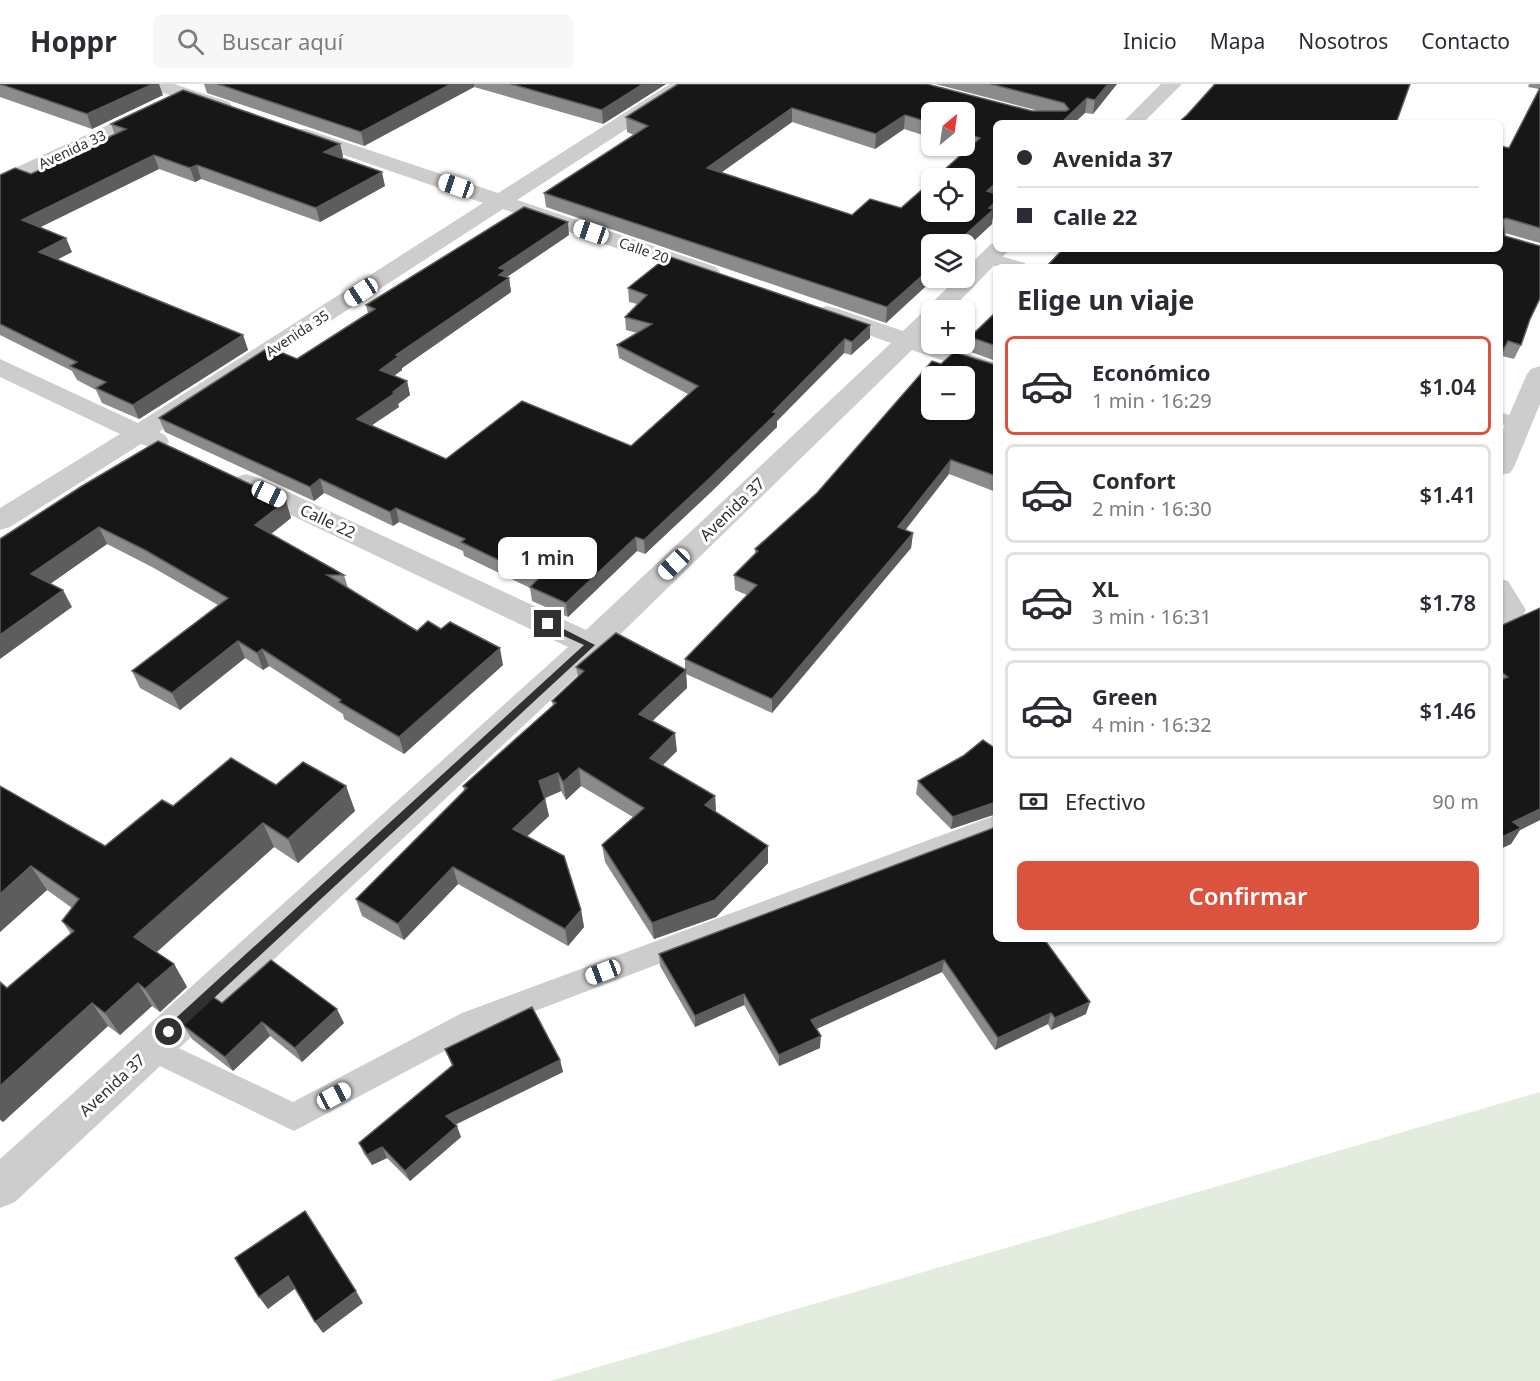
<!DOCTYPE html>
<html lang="es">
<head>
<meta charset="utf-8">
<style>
  body { margin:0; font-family:"Noto Sans",sans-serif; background:#f7f7f7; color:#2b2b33; height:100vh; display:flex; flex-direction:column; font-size:22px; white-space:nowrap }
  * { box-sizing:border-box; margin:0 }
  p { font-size:20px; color:#7c7c81 }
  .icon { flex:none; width:33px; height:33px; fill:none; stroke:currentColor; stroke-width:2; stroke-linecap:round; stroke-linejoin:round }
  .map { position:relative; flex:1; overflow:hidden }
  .details { position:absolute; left:993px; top:180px; width:510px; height:678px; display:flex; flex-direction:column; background:#fff; border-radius:9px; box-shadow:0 2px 4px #0004 }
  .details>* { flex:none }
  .hud { position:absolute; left:993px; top:36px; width:510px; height:132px; border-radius:9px; box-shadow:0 2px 4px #0004; display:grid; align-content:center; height:132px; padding:0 24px; background:#fff }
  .needle { width:39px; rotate:29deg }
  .fabs { position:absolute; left:921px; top:18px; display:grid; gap:12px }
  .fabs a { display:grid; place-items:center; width:54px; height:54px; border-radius:9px; background:#fff; box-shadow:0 2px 4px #0004; font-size:30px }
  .end { position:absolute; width:27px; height:27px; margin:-14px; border:8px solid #303030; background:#fff; box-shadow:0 0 0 3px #fff }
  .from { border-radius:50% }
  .bubble { position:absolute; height:42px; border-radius:9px; background:#fff; box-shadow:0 2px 4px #0004; font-size:20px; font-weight:600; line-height:42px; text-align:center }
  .car { position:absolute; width:18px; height:36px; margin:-18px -9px; border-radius:8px; box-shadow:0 0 4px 2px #0007; background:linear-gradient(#fff 24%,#345 0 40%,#fff 0 76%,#345 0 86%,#fff 0) }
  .hud b { display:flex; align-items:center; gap:21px; height:57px; font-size:22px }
  .hud b+b { border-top:2px solid #e1e1e2 }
  .hud i { width:15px; height:15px; background:#2b2b33 }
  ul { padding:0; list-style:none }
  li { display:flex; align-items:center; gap:18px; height:99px; margin:0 12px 9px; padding:0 12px; border:3px solid #e1e1e2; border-radius:9px }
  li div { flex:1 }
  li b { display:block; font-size:22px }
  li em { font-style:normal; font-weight:600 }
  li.on { border-color:#db523e }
  li>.icon { width:54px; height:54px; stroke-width:1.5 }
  h2 { padding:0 24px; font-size:27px; line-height:72px }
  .pay { display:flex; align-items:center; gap:15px; height:66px; padding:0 24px; font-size:22px }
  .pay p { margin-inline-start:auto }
  .cta { display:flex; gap:12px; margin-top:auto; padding:12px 24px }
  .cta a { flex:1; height:69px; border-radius:9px; background:#db523e; color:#fff; font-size:24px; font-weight:600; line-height:69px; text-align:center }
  header { display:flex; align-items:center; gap:36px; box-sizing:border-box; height:84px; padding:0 30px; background:#fff; border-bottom:2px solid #e1e1e2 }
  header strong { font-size:28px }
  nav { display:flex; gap:33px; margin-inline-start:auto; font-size:21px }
  .search { width:420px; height:54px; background:#f7f7f7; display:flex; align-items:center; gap:15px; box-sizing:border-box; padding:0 21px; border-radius:9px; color:#7c7c81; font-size:22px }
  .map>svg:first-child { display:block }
  .green { fill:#e4ece0 }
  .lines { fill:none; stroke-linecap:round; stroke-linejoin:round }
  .lane { fill:#cdcdcd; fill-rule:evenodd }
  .street { fill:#cdcdcd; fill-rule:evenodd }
  .wall { fill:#8b8b8b; fill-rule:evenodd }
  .shaded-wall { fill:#5d5d5d }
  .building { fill:#171717; stroke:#5d5d5d; stroke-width:1.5; fill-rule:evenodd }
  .route { fill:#303030 }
  .labels { text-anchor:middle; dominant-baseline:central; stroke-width:6; stroke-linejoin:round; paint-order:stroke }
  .far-street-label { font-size:14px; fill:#303030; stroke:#fff }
  .street-label { font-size:16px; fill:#303030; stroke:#fff }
</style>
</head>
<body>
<header>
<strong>Hoppr</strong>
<div class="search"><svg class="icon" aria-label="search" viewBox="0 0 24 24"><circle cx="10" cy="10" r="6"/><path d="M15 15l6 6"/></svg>Buscar aquí</div>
<nav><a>Inicio</a><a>Mapa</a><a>Nosotros</a><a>Contacto</a></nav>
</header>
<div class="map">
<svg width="1540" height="1297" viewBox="0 0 1540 1297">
  <rect width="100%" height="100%" fill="#fff"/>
  <path class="green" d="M1540 1008V1297H550Z"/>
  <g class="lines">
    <g class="lane">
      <path d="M990 169 1025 179 1027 183C1013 183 992 186 982 174L984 170Z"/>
      <path d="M1500 328 1526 336 1529 340 1526 344 1519 346 1500 340Z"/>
      <path d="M1500 495 1508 497 1526 526 1523 531 1500 541V524L1502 523 1500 520Z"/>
      <path d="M996 731V752L482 947 294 1047 141 973 137 964 141 955 151 951 293 1018 462 929Z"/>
    </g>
    <g class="street">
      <path d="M145 0H174L229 18 232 22 229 26H215L148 4Z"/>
      <path d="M670 0H693L690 4 517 116 716 183 720 188 716 193 708 195 700 193 503 125 159 348 165 351 169 357 165 363 156 365 141 360 10 443 0 446V424L120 350 0 293V275L138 339 483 119 292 53 289 49 292 45H306L498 109Z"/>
      <path d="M1161 0H1182L1143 39H1122Z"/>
      <path d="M153 20 160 22 163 26 160 30 0 105V91Z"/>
      <path d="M996 159V165H1010L951 226H932V247L924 254 932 257V260H940L996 279V295L912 266 601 569 15 1118 0 1124V1075L568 563 236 405 232 399 236 393 246 390 256 393 586 546 891 259 819 234 815 229 819 224 827 222 835 224 903 247C922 229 938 213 957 194H964V186L991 160Z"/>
      <path d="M1540 282V320L1514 383 1510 389 1500 391V352L1527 290 1531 285Z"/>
    </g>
  </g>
  <g class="wall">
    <path d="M0 0 163 11 92 45 0 13Z"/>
    <path d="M203 0H666L603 40 474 3 364 62 207 9 204 0Z"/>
    <path d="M678 0 1039 27 935 0H1117L1093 30 1085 29 1074 39H996L992 140 964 166V160L886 239 546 123 544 109 634 51 627 48 626 33ZM932 28H964V62H957L968 65 901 124 852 131 722 88 792 38 875 65 904 45 932 54Z"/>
    <path d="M1529 0H1540V159L1505 149V152L1540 162V216L1528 239 1521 261 1514 275 1502 272 1500 275V183L1509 64 1539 5 1528 3Z"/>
    <path d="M111 40 340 60 343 73 341 74 385 102 320 138 201 95 195 98 159 85 41 143 72 168 57 175 243 251 248 266 139 335 102 319 96 306 77 296 72 287 0 251V91L31 90 115 51Z"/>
    <path d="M569 151 507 193 509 194 511 208 402 284V286L394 292 407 297 410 311 398 320 399 323 371 342 446 375 631 362 688 310 619 274 617 261 637 249 626 246 625 233 637 220 629 218 628 204 870 254 851 271 844 269 777 337V343L711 408 645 470 637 467 568 533 532 517 530 504 464 472 463 467 399 438 393 442 324 409 314 417 165 348 159 334 297 275 368 229 366 221Z"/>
    <path d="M996 228V277L968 267 970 253Z"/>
    <path d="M941 280 996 281V408L949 390 905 446 913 449 911 464 772 629 686 590 687 604 652 637 677 667 662 681 715 712 716 728 768 779 716 833 654 855 605 778 602 761 633 733 581 702 566 716 561 707 545 714 549 732 527 752 581 826 584 843 568 862 458 800 404 856 362 832 356 815 464 707 463 702 553 622 552 617 578 593 576 583 685 586V575L747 511 735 506 734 491 755 470V465L817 409Z"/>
    <path d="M286 417 291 434 271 450 344 491 348 504 417 547 503 581 404 670 344 635 343 630 269 582 263 586 245 574 180 626 140 604 132 587 218 521 152 483 107 460 50 500 72 523 0 455Z"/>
    <path d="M1540 524V736L1520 746 1511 760 1500 765V542Z"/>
    <path d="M996 665V730L951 745 916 710 918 697Z"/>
    <path d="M276 701 346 702 355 727 298 779 274 763 156 868 174 880 187 903 160 928 152 922 120 951 108 942 3 1038 0 1036V898L7 904 71 850 62 837 72 824 47 806 0 848V702L105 762 173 722Z"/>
    <path d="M996 855 1086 930 1051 946 1048 940 995 966 942 888 816 945 820 964 779 982 744 921 695 943 660 882 659 870Z"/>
    <path d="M222 919 344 939 302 978 270 952 233 987 192 955 183 941Z"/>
    <path d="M445 965 560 976 563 988 455 1041 461 1053 410 1097 387 1074 372 1081 364 1070 359 1059 452 982Z"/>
  </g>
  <g class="shaded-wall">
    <path d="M153 0H159L163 11 92 45 87 30Z"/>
    <path d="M451 0H474V3L364 62 361 48Z"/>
    <path d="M643 0H666L603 40 602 26Z"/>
    <path d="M1108 0H1117L1093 30 1095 16Z"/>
    <path d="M1087 14 1085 29 1074 39H1061Z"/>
    <path d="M792 24V38L708 98 707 84Z"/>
    <path d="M905 31 904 45 875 65 876 50Z"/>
    <path d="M340 60 343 73 327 82 324 68Z"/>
    <path d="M154 71 159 85 28 149 22 136Z"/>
    <path d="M197 81 201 95 195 98 190 84Z"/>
    <path d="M382 88 385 102 320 138 316 124Z"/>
    <path d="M996 99V112L987 107Z"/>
    <path d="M996 117V130L993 133 992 140 964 166V160H955Z"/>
    <path d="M568 138 569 151 507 193 508 195 509 194 511 208 402 284V286L383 299 380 286 499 184Z"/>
    <path d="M66 154 72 168 45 182 39 168Z"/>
    <path d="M932 183V194H935L886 239 887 223Z"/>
    <path d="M870 241V254L851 271 852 258Z"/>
    <path d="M243 251 248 266 139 335 133 321Z"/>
    <path d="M845 255 844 269 777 337V343L711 408 645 470 644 456Z"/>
    <path d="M407 297 410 311 398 320 399 323 360 349 357 335Z"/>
    <path d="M951 376 949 390 896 458 898 443Z"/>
    <path d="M320 395 324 409 314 417 310 403Z"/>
    <path d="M286 417 291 434 261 458 255 441Z"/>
    <path d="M396 424 399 438 393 442 390 428Z"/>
    <path d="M99 443 107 460 40 507 31 490Z"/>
    <path d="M913 449 911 464 772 629V615Z"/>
    <path d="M636 453 637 467 568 533 566 519Z"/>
    <path d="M63 506 72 523 0 575V551Z"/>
    <path d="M238 557 245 574 180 626 172 609Z"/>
    <path d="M500 564 503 581 404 670 399 653Z"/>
    <path d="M262 565 269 582 263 586 257 569Z"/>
    <path d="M686 586 687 604 641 648 639 630Z"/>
    <path d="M675 649 677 667 652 692 650 674Z"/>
    <path d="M579 684 581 702 566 716 563 698Z"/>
    <path d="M558 689 561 707 543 715 539 697Z"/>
    <path d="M346 702 355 727 298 779 288 755Z"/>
    <path d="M715 712 716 729 705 721Z"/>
    <path d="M545 715 549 732 517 762 513 745Z"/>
    <path d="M996 718V730L951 745 953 733Z"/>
    <path d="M1540 725V736L1520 746 1511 760 1500 765V754L1513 738Z"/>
    <path d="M263 739 274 763 148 876 134 853Z"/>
    <path d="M768 762V779L716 833 654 855 652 839Z"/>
    <path d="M31 782 47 806 0 848V810Z"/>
    <path d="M453 783 458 800 404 856 398 840Z"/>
    <path d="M581 826 584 843 568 862 565 845Z"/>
    <path d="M944 876 942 888 810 948 811 936Z"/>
    <path d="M174 880 187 903 160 928 145 905Z"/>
    <path d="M138 899 152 922 120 951 105 929Z"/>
    <path d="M744 910V921L695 943V932Z"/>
    <path d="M1090 918 1086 930 1051 946 1055 934Z"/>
    <path d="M92 919 108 942 3 1038 0 1035V1002Z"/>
    <path d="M337 925 344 939 302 978 295 964Z"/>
    <path d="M1051 929 1048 940 995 966 998 954Z"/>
    <path d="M262 938 270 952 233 987 225 973Z"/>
    <path d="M821 952 820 964 779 982V971Z"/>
    <path d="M560 976 563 988 450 1043 446 1032Z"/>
    <path d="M457 1042 461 1053 410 1097 405 1087Z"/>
    <path d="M382 1063 387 1074 372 1081 367 1071Z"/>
    <path d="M288 1192 296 1204 268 1225 259 1213Z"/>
    <path d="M356 1207 363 1219 323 1249 315 1238Z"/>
  </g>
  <g class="building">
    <path d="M0 0H153L87 30Z"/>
    <path d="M218 0H451L361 48Z"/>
    <path d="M511 0H643L602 26Z"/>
    <path d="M678 0H927L1032 27H1066L1069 25 1064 19 991 0H1108L1095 16 1087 14 1061 39H996V99L987 107 996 110V117L989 124 994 125 955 160H932V183L887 223 544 109 648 42 626 33ZM792 24 876 50 905 31 932 39V28H964V49L980 54 935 94H964V128H932V97L901 124 870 115 852 131 707 84Z"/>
    <path d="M1215 0H1410L1396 39H1178L1187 31Z"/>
    <path d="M1540 4V144L1506 134 1503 136 1505 152 1540 162V214L1530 235 1521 261 1508 257 1500 272V183H1046L1063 165H1500V62L1509 64Z"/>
    <path d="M183 6 340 60 324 68 382 88 316 124 197 81 190 84 154 71 22 136 66 154 39 168 243 251 133 321 96 304 106 298 70 282 77 278 0 240V91L15 84 31 90 126 45 111 40Z"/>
    <path d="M524 123 568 138 499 184 506 186 499 191 509 194 396 271 399 272 380 286 407 297 393 308 395 309 357 335 446 375 522 317 631 362 698 302 617 261 652 240 625 233 647 211 628 204 668 172 870 241 852 258 845 255 773 328 777 329 710 394 644 456 636 453 566 519 530 503 538 495 461 458 465 455 396 424 390 428 320 395 310 403 159 334 269 263 297 275 375 225 366 221Z"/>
    <path d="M996 228V262L970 253Z"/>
    <path d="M954 268 996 281V392L951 376 898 443 913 449 772 615 685 575 757 501 734 491 758 467 755 465 817 409 932 277 941 280ZM932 292H964V326H932Z"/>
    <path d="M158 357 286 417 255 441 344 491H327L417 547 428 537 441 545 450 538 500 564 399 653 339 618 341 616 262 565 257 569 238 557 172 609 132 587 228 514 145 466 99 443 31 490 63 506 0 551V455L82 402Z"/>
    <path d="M1540 524V725L1513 738 1521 744 1500 754V596L1508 593 1500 587V542Z"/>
    <path d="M616 549 686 586 639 630 675 649 650 674 715 712 705 721 768 762 715 816 652 839 602 761 644 724 579 684 563 698 558 689 539 697 545 715 513 745 564 772 581 826 565 845 453 783 398 840 356 815 467 704 463 702 556 619 552 617 584 587 576 583Z"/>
    <path d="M983 656 996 665V718L953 733 918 697 963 672Z"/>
    <path d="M231 674 276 701 303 678 346 702 288 755 263 739 134 853 174 880 145 905 138 899 105 929 92 919 0 1002V898L7 904 74 847 62 837 79 815 31 782 0 810V702L105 762 162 716 173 722Z"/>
    <path d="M996 743V855H1044L1090 918 1055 934 1051 929 998 954 944 876 811 936 821 952 779 971 744 910 695 932 659 870Z"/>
    <path d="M271 876 337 925 295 964 262 938 225 973 183 941 213 913 222 919Z"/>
    <path d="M532 923 560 976 446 1032 457 1042 405 1087 382 1063 367 1071 359 1059 453 981 445 965Z"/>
    <path d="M305 1127 356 1207 315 1238 288 1192 259 1213 235 1174Z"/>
  </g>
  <path class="route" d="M548 537 595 561 173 952H165V944L584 561 544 543 543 540Z"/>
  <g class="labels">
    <g class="far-street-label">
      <text transform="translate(72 65) rotate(-25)">Avenida 33</text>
      <text transform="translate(644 166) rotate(19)">Calle 20</text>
      <text transform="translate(297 249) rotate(-33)">Avenida 35</text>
    </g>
    <g class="street-label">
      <text transform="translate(732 425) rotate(-44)">Avenida 37</text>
      <text transform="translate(328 437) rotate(25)">Calle 22</text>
      <text transform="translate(112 1001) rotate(-43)">Avenida 37</text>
    </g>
  </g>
</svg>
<div class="fabs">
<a><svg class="needle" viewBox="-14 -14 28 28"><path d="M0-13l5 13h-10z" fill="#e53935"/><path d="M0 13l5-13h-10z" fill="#7c7c81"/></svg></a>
<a><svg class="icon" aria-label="locate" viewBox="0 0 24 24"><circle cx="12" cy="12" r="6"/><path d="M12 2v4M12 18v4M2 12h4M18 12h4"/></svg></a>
<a><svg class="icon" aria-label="layers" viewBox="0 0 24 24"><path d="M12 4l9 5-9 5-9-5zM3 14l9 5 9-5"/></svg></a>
<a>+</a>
<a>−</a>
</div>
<i class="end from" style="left:169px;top:948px"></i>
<i class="end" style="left:548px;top:540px"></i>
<div class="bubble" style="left:498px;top:453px;width:99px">1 min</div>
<i class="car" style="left:456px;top:102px;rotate:289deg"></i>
<i class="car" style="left:591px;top:148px;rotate:289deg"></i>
<i class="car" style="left:361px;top:208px;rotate:237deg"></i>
<i class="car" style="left:269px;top:410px;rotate:115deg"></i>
<i class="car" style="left:674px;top:480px;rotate:226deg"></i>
<i class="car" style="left:603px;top:888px;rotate:249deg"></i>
<i class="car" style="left:334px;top:1012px;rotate:62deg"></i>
<div class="hud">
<b><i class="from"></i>Avenida 37</b>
<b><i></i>Calle 22</b>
</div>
<section class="details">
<h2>Elige un viaje</h2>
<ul>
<li class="on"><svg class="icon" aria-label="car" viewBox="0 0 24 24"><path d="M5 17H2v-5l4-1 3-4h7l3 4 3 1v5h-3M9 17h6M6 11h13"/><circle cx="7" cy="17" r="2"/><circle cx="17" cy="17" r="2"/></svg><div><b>Económico</b><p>1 min · 16:29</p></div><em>$1.04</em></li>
<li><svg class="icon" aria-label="car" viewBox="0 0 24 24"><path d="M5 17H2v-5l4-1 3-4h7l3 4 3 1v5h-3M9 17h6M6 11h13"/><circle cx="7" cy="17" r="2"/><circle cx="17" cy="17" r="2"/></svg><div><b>Confort</b><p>2 min · 16:30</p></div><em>$1.41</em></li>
<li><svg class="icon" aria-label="car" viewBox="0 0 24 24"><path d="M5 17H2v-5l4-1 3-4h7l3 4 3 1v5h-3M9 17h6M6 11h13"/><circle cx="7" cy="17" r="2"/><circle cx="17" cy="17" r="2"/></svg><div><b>XL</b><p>3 min · 16:31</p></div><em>$1.78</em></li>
<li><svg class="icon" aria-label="car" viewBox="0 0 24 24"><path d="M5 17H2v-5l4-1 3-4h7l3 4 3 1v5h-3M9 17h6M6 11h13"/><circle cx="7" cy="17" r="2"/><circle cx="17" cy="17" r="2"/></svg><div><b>Green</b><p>4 min · 16:32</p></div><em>$1.46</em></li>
</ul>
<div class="pay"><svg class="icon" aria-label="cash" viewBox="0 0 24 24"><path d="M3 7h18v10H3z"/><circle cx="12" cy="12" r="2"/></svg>Efectivo<p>90 m</p></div>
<div class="cta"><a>Confirmar</a></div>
</section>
</div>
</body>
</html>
